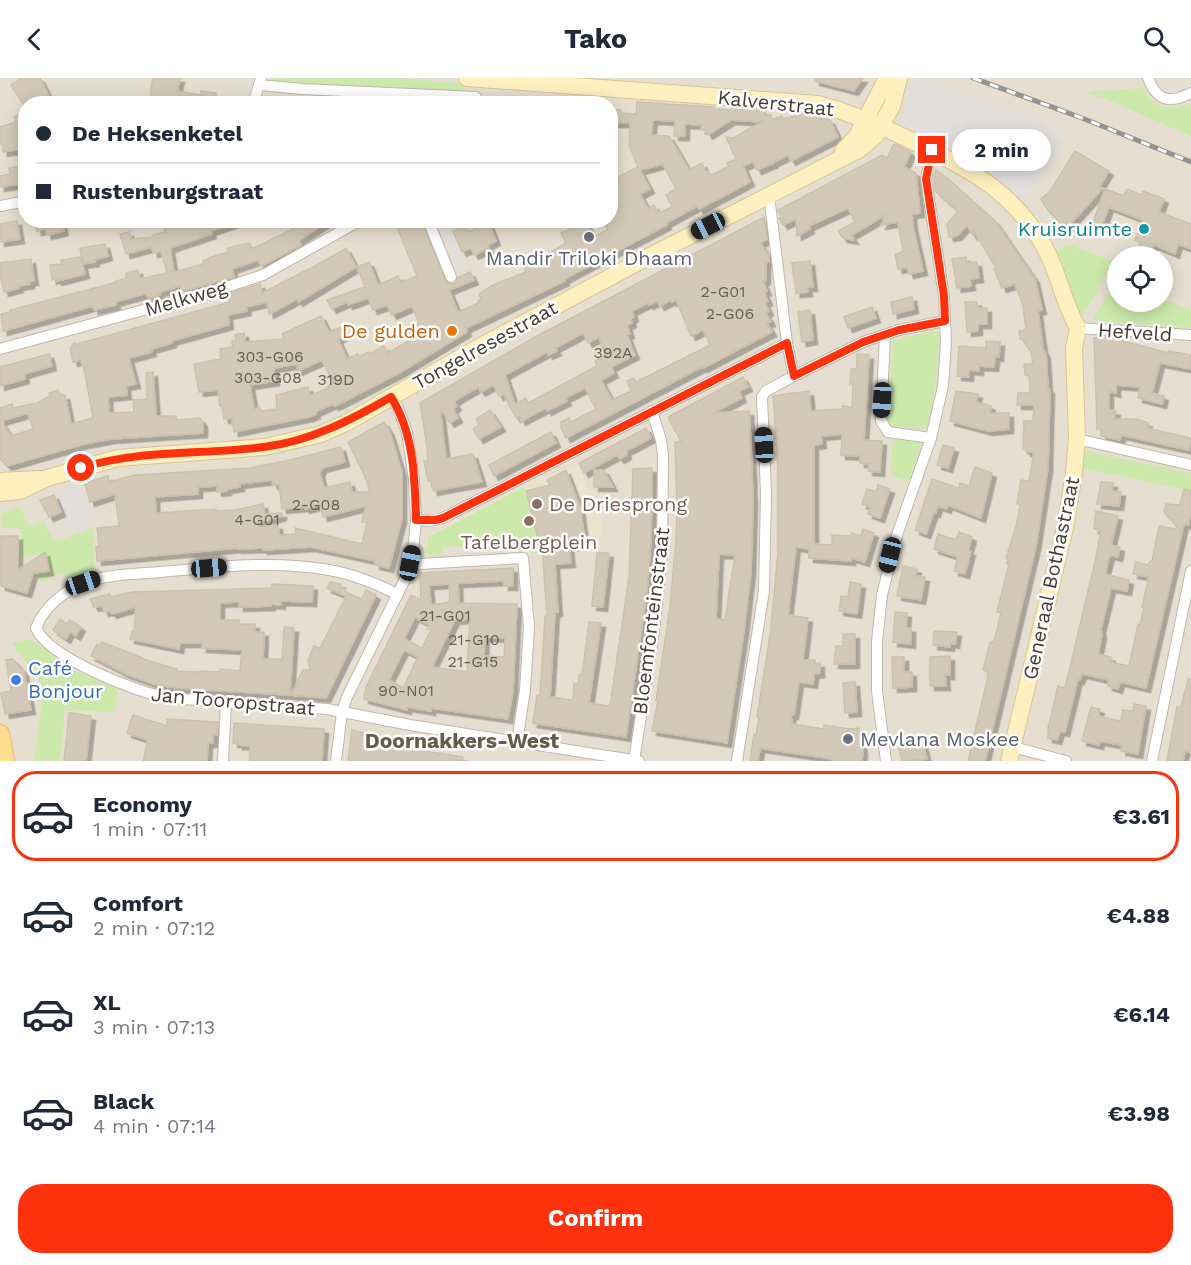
<!DOCTYPE html>
<html lang="en">
<head>
<meta charset="utf-8">
<style>
  body { margin:0; font-family:"Work Sans",sans-serif; background:#f2f2f3; color:#1f2937; height:100vh; display:flex; flex-direction:column; font-size:22px; white-space:nowrap }
  * { box-sizing:border-box; margin:0 }
  p { font-size:20px; color:#747a83 }
  .icon { flex:none; width:33px; height:33px; fill:none; stroke:currentColor; stroke-width:2; stroke-linecap:round; stroke-linejoin:round }
  .map { position:relative; height:683px; overflow:hidden }
  .details { display:flex; flex-direction:column; background:#fff; flex:1 }
  .details>* { flex:none }
  .banner { position:absolute; left:18px; top:18px; width:600px; height:132px; border-radius:24px; box-shadow:0 3px 15px #0003; display:grid; align-content:center; height:132px; padding:0 18px; background:#fff }
  .tools { position:absolute; left:1107px; top:168px; display:grid; gap:12px }
  .tools a { display:grid; place-items:center; width:66px; height:66px; border-radius:50%; background:#fff; box-shadow:0 3px 15px #0003; font-size:30px }
  .end { position:absolute; width:27px; height:27px; margin:-14px; border:8px solid #fe310d; background:#fff; box-shadow:0 0 0 3px #fff }
  .from { border-radius:50% }
  .bubble { position:absolute; height:42px; border-radius:21px; background:#fff; box-shadow:0 3px 15px #0003; font-size:20px; font-weight:700; line-height:42px; text-align:center }
  .car { position:absolute; width:18px; height:36px; margin:-18px -9px; border-radius:8px; box-shadow:0 0 4px 2px #0007; background:linear-gradient(#222 24%,#8ab4d8 0 40%,#222 0 76%,#8ab4d8 0 86%,#222 0) }
  .banner b { display:flex; align-items:center; gap:21px; height:57px; font-size:22px }
  .banner b+b { border-top:2px solid #e0e1e3 }
  .banner i { width:15px; height:15px; background:#1f2937 }
  ul { padding:10px 0 0; list-style:none }
  li { display:flex; align-items:center; gap:18px; height:90px; margin:0 12px 9px; padding:0 6px; border:3px solid transparent; border-radius:24px }
  li div { flex:1 }
  li b { display:block; font-size:22px }
  li em { font-style:normal; font-weight:700 }
  li.active { border-color:#fe310d }
  li>.icon { width:54px; height:54px; stroke-width:1.5 }
  .primary-button { display:flex; gap:12px; margin-top:auto; padding:12px 18px }
  .primary-button a { flex:1; height:69px; border-radius:24px; background:#fe310d; color:#fff; font-size:24px; font-weight:700; line-height:69px; text-align:center }
  header { display:flex; justify-content:space-between; align-items:center; height:78px; padding:0 18px; background:#fff; font-size:27px; font-weight:700 }
  .map>svg:first-child { display:block }
  .residential { fill:#e6dfd1; fill-rule:evenodd }
  .education { fill:#ece3cc }
  .green { fill:#cce8aa }
  .parking { fill:#e2dfdc }
  .building { fill:#d4c9b8; stroke:#cec1ab; stroke-width:1.5; fill-rule:evenodd; filter:url(#shadow) }
  .lines { fill:none; stroke-linecap:round; stroke-linejoin:round }
  .street-casing { stroke:#c0b8a8; stroke-width:12 }
  .secondary-casing { stroke:#d7c493; stroke-width:18 }
  .primary-casing { stroke:#e6bc5d; stroke-width:20 }
  .street { stroke:#fff; stroke-width:10 }
  .secondary { stroke:#fff0c0; stroke-width:16 }
  .primary { stroke:#ffdf8f; stroke-width:18 }
  .rail-casing { stroke:#939393; stroke-width:5 }
  .rail { stroke:#fff; stroke-width:3; stroke-dasharray:9; stroke-linecap:butt }
  .route { stroke:#fe310d; stroke-width:8 }
  .culture-dot { fill:#0f9aa8; stroke:#fff; stroke-width:2 }
  .worship-dot { fill:#6b7280; stroke:#fff; stroke-width:2 }
  .food-dot { fill:#e8710a; stroke:#fff; stroke-width:2 }
  .education-dot { fill:#8d6e63; stroke:#fff; stroke-width:2 }
  .shop-dot { fill:#3f7fe0; stroke:#fff; stroke-width:2 }
  .labels { text-anchor:middle; dominant-baseline:central; stroke-width:5; stroke-linejoin:round; paint-order:stroke }
  .number-label { font-size:16px; fill:#686054 }
  .street-label { font-size:20px; fill:#443d33; stroke:#fff }
  .culture-label { font-size:20px; fill:#0d838f; stroke:#fff; text-anchor:end }
  .worship-label { font-size:20px; fill:#5b616d; stroke:#fff }
  .food-label { font-size:20px; fill:#c56008; stroke:#fff; text-anchor:end }
  .education-label { font-size:20px; fill:#785e54; stroke:#fff; text-anchor:start }
  .shop-label { font-size:20px; fill:#366cbe; stroke:#fff; text-anchor:start }
  .neighbourhood-label { font-size:21px; font-weight:bold; fill:#675b4a; stroke:#fff }
</style>
</head>
<body>
<header><svg class="icon" aria-label="back" viewBox="0 0 24 24"><path d="M15 5l-7 7 7 7"/></svg>Tako<svg class="icon" aria-label="search" viewBox="0 0 24 24"><circle cx="10" cy="10" r="6"/><path d="M15 15l6 6"/></svg></header>
<div class="map">
<svg width="1191" height="683" viewBox="0 0 1191 683">
  <defs>
    <filter id="shadow"><feDropShadow dx="4.5" dy="4.5" stdDeviation="0" flood-color="#0004"/></filter>
  </defs>
  <rect width="100%" height="100%" fill="#f2ede3"/>
  <path class="residential" d="M0 0H1191V683H0ZM26 26H610V142H26ZM1118 178H1162V224H1118Z"/>
  <path class="education" d="M577 386 589 412 604 414 600 471 529 477 528 472 513 474 512 466 445 469 441 477 428 478 426 475 427 458 525 407Z"/>
  <g class="green">
    <path d="M272 0H401L465 6 464 15 277 4Z"/>
    <path d="M1143 10C1153 31 1171 33 1191 26V58L1103 20 1083 14Z"/>
    <path d="M1066 167H1070L1117 185V190H1112L1107 194 1093 222 1078 241 1054 175Z"/>
    <path d="M1115 203 1117 204 1118 224H1162L1163 221 1191 232V250L1093 243 1112 205Z"/>
    <path d="M936 252 939 256C939 288 934 318 928 350L923 351 890 348 888 344 893 262Z"/>
    <path d="M893 357 920 363 921 365 909 404 895 399 891 395Z"/>
    <path d="M1085 373 1191 395V413L1083 390Z"/>
    <path d="M524 409 541 475 531 476 529 471 513 473 512 466 444 469 440 477H428L426 474 428 459Z"/>
    <path d="M19 428 29 448 43 443 54 464 93 450 95 490 67 501 62 494 41 505 36 497 50 492 45 474 22 480V451L1 450V437Z"/>
    <path d="M29 561C33 562 57 581 65 586 81 596 100 604 118 611L115 634 65 632 60 683H34L42 623 41 604 12 565Z"/>
  </g>
  <g class="parking">
    <path d="M917 0 1066 53 1061 67 1040 100 1023 123 986 90 900 46 909 14Z"/>
    <path d="M450 148 467 189 458 193 441 152Z"/>
    <path d="M81 408 92 448 70 456 57 415Z"/>
  </g>
  <g class="building">
    <path d="M21 0H40L53 26H23L11 7Z"/>
    <path d="M153 0H180L177 13 201 17V13L216 15V20L223 21V26H151V9Z"/>
    <path d="M815 0H863L854 13 815 3Z"/>
    <path d="M637 24 714 29V31L732 32V30L766 33V37H771V42L782 38 783 41 803 36 830 42 838 59 791 83 788 77 774 84 773 86H771L757 92 753 84 743 88 750 104 699 131 697 128 666 145 667 147 564 201 565 203 466 250 467 254 399 295 339 326 334 328 333 326 315 334 316 336 309 339 234 354 232 340 224 341 222 327 220 328 218 312 199 314 194 286 221 281 220 271 233 269 232 263H236L235 257 244 255 245 264 284 261 282 256 321 238 329 254 341 249 345 257 338 261 347 281 358 276 359 279 368 274 369 276 384 268 388 275 412 261 407 252 419 245 412 228 392 237 387 227 373 232 368 220 348 227 347 224 332 231 327 222 365 209 357 189 369 184 378 207 398 198 401 205 417 198 394 142H421L447 205 454 206 458 199 470 194 474 202 449 212 458 234 479 225 478 223 481 221 479 216 493 207 526 194 524 190 566 165 561 155 571 151 567 142H585L593 159 608 152 603 142H610V103L638 89 629 67 630 45H610V32H621V35L636 36ZM653 42 675 43 674 58H685V46L702 47 701 51H705L708 57 731 42 762 44 733 60 726 59 736 81 727 85 729 88 712 97 705 92 702 85 689 92 669 58 651 57ZM663 86 676 111 666 117 672 129 658 135 654 127 648 131 640 116 650 111 640 92ZM322 282 333 305 328 308 329 309 310 318 308 309 276 317 277 331 261 333 260 330 254 331 250 307 275 303 274 290 297 286 298 293Z"/>
    <path d="M26 35V60L20 61 22 71 3 74 2 65 0 66V49L16 44 14 39Z"/>
    <path d="M894 66 911 74 904 89 916 95 920 135 912 136 913 148 923 193 909 196 907 189 898 191 895 176 903 174 898 144 881 147 886 137 851 157 854 162 843 160 838 153 855 144 848 130 809 148 810 151 797 158 796 141 783 147 779 140 782 139 778 132 882 77 887 80Z"/>
    <path d="M1075 73 1109 93 1099 109 1103 110 1066 151 1047 131 1041 121 1050 113Z"/>
    <path d="M19 88 20 94 26 93V105L0 109V98L10 96 9 90Z"/>
    <path d="M936 92 946 99 995 143 1035 201 1042 232 1038 233 1043 271 1046 276 1048 311H1050L1048 390 1036 468 985 683H968L989 594 983 592 990 564H994L1001 535 997 534 1009 486H1007L1008 481 1006 480 1017 445 1020 426H1017L1021 402 1029 403 1034 374H1026V371H1023L1024 343H1033L1034 327H1017L1018 315H1030L1029 297H1025L1024 286H1033L1031 274 1022 261H1020L1019 253 1026 252 1023 227 1015 206 1002 210 994 191 996 190 972 150 973 158 967 147 957 158 949 159 947 146 958 133 935 113 934 101Z"/>
    <path d="M1105 111 1124 118 1127 111 1141 117 1143 113 1164 121 1159 134 1191 146V171L1178 166 1175 176 1154 167 1149 178 1137 176 1141 164 1135 162 1143 142 1109 129 1102 147 1093 144Z"/>
    <path d="M764 139 767 161 760 165 769 178V184L766 185V202L763 204 767 213 764 214 768 223 765 225 769 233 766 235 771 244 767 245 772 254 703 290 702 289 566 360 561 350V344L569 340 571 344 596 331 585 310 565 320 567 323 547 333 546 330 521 343 519 338 516 340 503 316 499 318 493 307 481 314 478 309 454 323 457 328 453 331 458 340 450 345 440 329 446 381 473 376 482 404 433 413 431 403H428L424 383H428L427 369 420 325 537 258ZM671 222 672 224 676 222 691 258 703 252 710 267 636 304 634 300 627 303 631 313 612 322 601 302 614 295 611 289 635 277 627 257 630 256 627 247 632 245 631 241 634 239 632 233 648 225 649 227 657 223 660 228ZM583 255 588 265 599 259 605 277 595 283 597 288 528 325 526 320 515 326 505 297 547 274 548 277 557 273 555 270Z"/>
    <path d="M35 142H61L64 153 47 157 46 151 37 153Z"/>
    <path d="M188 142 190 146 199 142 237 144 211 153 212 156 170 170 174 194 204 186 203 183 208 181V180L228 174 227 170 234 168 250 165 252 171 295 150 290 142H330L299 162 301 167 261 188 258 182 232 191 234 199 182 213 180 208 160 214V217L148 220 147 215 115 224 116 227 94 232 93 228 3 253 1 236 10 234V232L114 205V204L126 200V195L138 192 140 201 167 195 161 174 153 175 152 169 126 176 120 156 129 154 131 161 153 159V157L165 154 164 150Z"/>
    <path d="M17 143 20 161 0 164V146Z"/>
    <path d="M489 145 496 163 488 167 489 170 474 177 471 170 462 174 453 153 466 148 468 154Z"/>
    <path d="M105 166 108 178 94 182 95 184 83 186 80 170Z"/>
    <path d="M346 170 356 189 298 224 297 221 269 236 267 224 246 229 247 233 228 237 229 247 171 263 172 265 151 271 152 274 129 280 136 306 126 308 127 317 108 319 109 335 134 334 133 322 147 321 146 295 153 294 156 338H176V342L200 340 203 345V355L111 361 84 366 7 388 0 381V330L12 326 13 330 37 325 50 318 49 315 58 312 60 318 65 317 71 346 93 340 84 290 80 282 73 284 70 271 74 265 77 266 230 224 228 216 260 206 262 215 317 187ZM28 335 33 351 11 358 1 343Z"/>
    <path d="M81 179 85 196 57 203 56 200 52 202 50 187 62 186 61 182Z"/>
    <path d="M966 179 967 185 977 184 979 200 970 201 971 208 957 210 952 181Z"/>
    <path d="M31 181 34 203H30V206L18 208 19 210 4 214 0 197V185Z"/>
    <path d="M810 183 813 209H807L808 214 796 215 792 185Z"/>
    <path d="M912 219 914 231 893 236 891 224Z"/>
    <path d="M965 224H977V230H987V246H978V253L967 254Z"/>
    <path d="M872 229 876 240 848 250 844 239Z"/>
    <path d="M810 232 813 262 802 264 798 234Z"/>
    <path d="M1108 259 1169 275V273L1191 277V291L1160 285 1152 315 1164 318 1162 326 1138 320 1140 309 1116 307V315L1109 313V332L1116 333 1114 341H1137L1148 345 1147 350 1191 360 1189 372 1121 357 1120 362 1101 358 1102 351H1097L1094 260Z"/>
    <path d="M986 263 1000 264 999 279H995L994 289 979 288V293L969 292V299L957 298 959 268 986 270Z"/>
    <path d="M49 276 52 288 24 296 25 301 0 308V289Z"/>
    <path d="M857 276 869 277 864 362 882 363 880 394 868 393 869 386 860 385V378L841 377 842 356 821 358 822 366 814 367V466L832 467V457L851 458 852 455 861 458 863 451 874 455 865 484 852 480 851 483 809 480V471L796 469 788 537 808 540 803 582H815V585H820V595L814 596 813 606 799 604 794 637H791L792 646 824 651V647L850 651 859 650 863 672 862 683H832V681L760 670 758 683H750L754 656 756 657 759 639H757L770 558 778 474V391L773 318 809 313 811 333 842 331 843 328 852 329 853 306H850L851 291H857Z"/>
    <path d="M743 299 748 309 739 313 742 320 713 335 749 333 751 365 753 425 751 493 744 553 727 665 652 653 658 623H656L670 528 676 463 677 428 675 364H681L668 339ZM719 476 735 477 725 542 716 541Z"/>
    <path d="M956 313 978 316 976 324 991 328 990 335H1009V351L988 353 950 343Z"/>
    <path d="M490 332 501 349 479 361 473 351 479 347 476 341Z"/>
    <path d="M384 344 390 354 402 394V441L389 490 375 487 376 483 311 469 263 472V470L237 471V470L97 483 96 469 99 468 97 450 119 448 115 416 90 424 85 405 108 398 109 404 135 397 250 390 290 382 341 369 345 384 322 390 320 395 324 410 350 404 352 414H370L366 401 348 364ZM272 402 273 407 279 406 282 431 305 429V431L320 427 323 439 366 428 362 444 367 445 362 466 295 450 296 456 279 457 278 447 259 449 258 445 282 438V435L265 436 263 426 235 432 216 433V431L156 435 155 419 198 416V409L217 408V414L227 413V411L240 409 239 406Z"/>
    <path d="M646 350 651 360 626 373 627 377 620 381 617 377 584 395 579 385Z"/>
    <path d="M551 354 556 365 494 398 489 387Z"/>
    <path d="M943 367 954 370 948 390 937 387Z"/>
    <path d="M975 389 992 395 981 440 948 427 947 431 938 428 936 435 934 434 926 456 915 452 932 401 959 410 960 405 969 408Z"/>
    <path d="M652 390 651 463 647 513 626 659 533 645 537 617H540L545 538H547L542 467 540 468 526 413 550 407 547 402 566 392 580 429 584 456 585 468H569L571 485 555 486 558 534H555L550 619 573 622 574 606H578L579 597H582L589 544 601 545 589 625 610 628 629 499 633 391Z"/>
    <path d="M594 392H604L613 409H594Z"/>
    <path d="M1101 404 1113 405 1112 413 1121 414 1119 428 1097 426Z"/>
    <path d="M878 407 890 411 880 440 868 436 871 429 862 426 867 411 876 414Z"/>
    <path d="M1184 411 1191 413V434L1188 447 1184 446 1146 610 1120 604 1118 611 1108 608 1109 602 1082 596 1080 602 1078 601 1065 654 1060 653 1057 662 1048 660V650L1058 608 1065 610 1094 488 1101 453 1094 451 1096 433 1118 438 1111 467 1120 469 1118 479 1110 477 1105 496 1129 502 1127 513 1111 510 1101 551 1102 557 1098 576 1111 579 1110 584 1129 588 1138 546 1140 547 1144 529H1142L1149 499 1133 496 1136 484 1148 487 1150 483H1152L1159 448 1180 452 1164 434 1166 426 1180 427Z"/>
    <path d="M54 417 61 434 49 439 40 422Z"/>
    <path d="M959 454 972 459 968 473H971L965 496 954 493 958 479 934 471 938 456 956 462Z"/>
    <path d="M1 458H18V492L45 474 49 493 33 495 27 515 1 508Z"/>
    <path d="M597 475H609L603 529 592 528Z"/>
    <path d="M903 488 917 491 916 498 925 499 921 522 897 518Z"/>
    <path d="M513 490V508H504V503L458 505 459 525 517 526 513 613 508 641 431 630V633L407 629V632L364 621 366 609 411 517 421 522 420 495ZM449 506 450 524 431 527 429 507ZM415 539 429 547 427 551 431 552 422 570 404 561ZM470 541 467 594 432 589 455 542ZM485 559 505 560 504 579 484 578ZM404 572 418 579 403 610 389 602Z"/>
    <path d="M330 504 341 506 340 508 348 515 362 521 366 512 376 517 326 620 291 617 303 592H310L308 582 314 568 320 570 346 518 327 510Z"/>
    <path d="M850 504 861 506 857 536 839 533 841 518 848 519Z"/>
    <path d="M272 506 313 508 312 524 281 523V527L271 526V528L239 529V524L220 525V542H239V546H255V554H264L263 581H282L284 549 294 550 290 617 176 610 154 606 126 596 91 578 97 566 99 568 102 564 143 580V581L177 591V593L200 594V593L220 594V591L240 593 242 572 202 570V565H180L179 571 130 561 132 553H134L136 529 112 536 110 533 104 534 102 528 94 529 90 521 110 516 111 519 132 514 272 510Z"/>
    <path d="M895 534 907 535 906 550H911V566L893 564Z"/>
    <path d="M60 541 67 546 70 542 81 549 76 558 70 554 66 561 53 552Z"/>
    <path d="M934 553 957 554 955 566 950 565V569L933 567Z"/>
    <path d="M843 556H855V586H834L836 568H843Z"/>
    <path d="M950 578V597H945L946 608H930V579Z"/>
    <path d="M892 579H904V594H912V609L893 610Z"/>
    <path d="M13 581 24 594 31 632 5 636 1 615 11 613 6 582Z"/>
    <path d="M1188 601H1191V675L1185 673 1183 683 1167 682 1177 629H1181Z"/>
    <path d="M855 604 857 634 845 635 843 605Z"/>
    <path d="M1134 626 1146 628 1138 676 1121 673 1122 667 1100 663 1099 667 1082 663 1091 629 1100 631 1098 638 1121 643 1123 632 1133 633Z"/>
    <path d="M69 635 91 638 86 683H64Z"/>
    <path d="M133 637 167 648V641L218 644 217 657H213V665H208L207 683H143L148 662 127 655Z"/>
    <path d="M234 645 324 651 322 683H250V668L238 667V665H233Z"/>
    <path d="M352 652 373 657V658L419 667 418 672 463 679 462 683H348Z"/>
    <path d="M923 665 927 681 902 683 899 671Z"/>
  </g>
  <g class="lines">
    <defs>
      <g id="street">
        <path d="M1148 0C1157 23 1169 26 1191 15"/>
        <path d="M260 7 302 11 476 19"/>
        <path d="M253 26 261 0"/>
        <path d="M769 117 787 265 794 298"/>
        <path d="M0 128 26 123"/>
        <path d="M428 142 451 199"/>
        <path d="M1078 250 1191 257"/>
        <path d="M885 257 881 343 888 354 931 360"/>
        <path d="M0 271 221 211 263 197 361 142"/>
        <path d="M1077 361 1191 387"/>
        <path d="M416 442 429 443 443 440 787 265"/>
        <path d="M410 485 419 486 523 480 529 549 525 612 517 664"/>
        <path d="M397 516C375 505 353 496 329 492 273 482 217 489 161 494 136 496 108 496 84 505 64 513 44 529 36 550 49 580 136 614 168 620L327 631 410 647 639 683"/>
        <path d="M1013 669 1066 683"/>
        <path d="M223 683 226 625"/>
        <path d="M336 683 342 634 347 619 407 497 413 472 416 442 414 401 407 354 398 330 391 319"/>
        <path d="M634 683 654 553 662 478 663 377 661 362 652 333"/>
        <path d="M737 683 764 513 766 415 762 319 766 313 794 298 863 264 899 252 945 243"/>
        <path d="M886 683 877 613V564L882 517 897 457 931 360 943 308 946 265 944 218 926 101 932 72"/>
        <path d="M1152 683 1191 493"/>
      </g>
      <g id="secondary">
        <path d="M467 0 818 26C856 36 889 51 924 69 977 95 1014 116 1045 170 1059 195 1063 225 1078 250L1074 270 1077 361 1074 394 1066 446 1009 683"/>
        <path d="M843 73 857 58 887 0"/>
        <path d="M0 403 41 401"/>
        <path d="M0 415 20 413 47 400 118 380 265 369 321 356 346 345 479 269 648 179 860 71 875 58 892 28 899 0"/>
      </g>
      <path id="primary" d="M0 656 5 683"/>
    </defs>
    <use href="#street" class="street-casing"/>
    <use href="#secondary" class="secondary-casing"/>
    <use href="#primary" class="primary-casing"/>
    <use href="#street" class="street"/>
    <use href="#secondary" class="secondary"/>
    <use href="#primary" class="primary"/>
    <defs>
      <path id="rail" d="M973 0 1082 40 1191 84"/>
    </defs>
    <use href="#rail" class="rail-casing"/>
    <use href="#rail" class="rail"/>
  </g>
  <g class="lines">
    <path class="route" d="M81 390C140 371 203 377 264 369 311 363 351 342 391 319 414 355 415 401 416 442H435L443 440 787 265 794 298 863 264 899 252 945 243 944 218 926 101 932 72"/>
  </g>
  <circle class="culture-dot" cx="1144" cy="151" r="6"/>
  <g class="worship-dot">
    <circle cx="589" cy="159" r="6"/>
    <circle cx="848" cy="661" r="6"/>
  </g>
  <circle class="food-dot" cx="452" cy="253" r="6"/>
  <g class="education-dot">
    <circle cx="537" cy="426" r="6"/>
    <circle cx="529" cy="443" r="6"/>
  </g>
  <circle class="shop-dot" cx="16" cy="602" r="6"/>
  <g class="labels">
    <g class="number-label">
      <text x="723" y="213">2-G01</text>
      <text x="730" y="235">2-G06</text>
      <text x="613" y="274">392A</text>
      <text x="270" y="278">303-G06</text>
      <text x="268" y="299">303-G08</text>
      <text x="336" y="301">319D</text>
      <text x="316" y="426">2-G08</text>
      <text x="257" y="441">4-G01</text>
      <text x="445" y="537">21-G01</text>
      <text x="474" y="561">21-G10</text>
      <text x="473" y="583">21-G15</text>
      <text x="406" y="612">90-N01</text>
    </g>
    <g class="street-label">
      <text transform="translate(776 25) rotate(6)">Kalverstraat</text>
      <text transform="translate(186 220) rotate(-16)">Melkweg</text>
      <text transform="translate(1135 254) rotate(4)">Hefveld</text>
      <text transform="translate(485 267) rotate(-29)">Tongelresestraat</text>
      <text transform="translate(1051 500) rotate(-78)">Generaal Bothastraat</text>
      <text transform="translate(651 543) rotate(-83)">Bloemfonteinstraat</text>
      <text transform="translate(233 623) rotate(5)">Jan Tooropstraat</text>
    </g>
    <g class="culture-label">
      <text x="1132" y="151">Kruisruimte</text>
    </g>
    <g class="worship-label">
      <text x="589" y="180">Mandir Triloki Dhaam</text>
      <text x="860" y="661" text-anchor="start">Mevlana Moskee</text>
    </g>
    <g class="food-label">
      <text x="440" y="253">De gulden</text>
    </g>
    <g class="education-label">
      <text x="549" y="426">De Driesprong</text>
      <text x="529" y="464" text-anchor="middle">Tafelbergplein</text>
    </g>
    <g class="shop-label">
      <text x="28" y="590">Café<tspan x="28" dy="23">Bonjour</tspan></text>
    </g>
    <g class="neighbourhood-label">
      <text x="462" y="662">Doornakkers-West</text>
    </g>
  </g>
</svg>
<div class="tools">
<a><svg class="icon" aria-label="locate" viewBox="0 0 24 24"><circle cx="12" cy="12" r="6"/><path d="M12 2v4M12 18v4M2 12h4M18 12h4"/></svg></a>
</div>
<i class="end from" style="left:81px;top:390px"></i>
<i class="end" style="left:932px;top:72px"></i>
<div class="bubble" style="left:952px;top:51px;width:99px">2 min</div>
<i class="car" style="left:708px;top:148px;rotate:243deg"></i>
<i class="car" style="left:882px;top:322px;rotate:183deg"></i>
<i class="car" style="left:764px;top:367px;rotate:357deg"></i>
<i class="car" style="left:890px;top:477px;rotate:194deg"></i>
<i class="car" style="left:410px;top:485px;rotate:11deg"></i>
<i class="car" style="left:209px;top:490px;rotate:85deg"></i>
<i class="car" style="left:83px;top:505px;rotate:71deg"></i>
<div class="banner">
<b><i class="from"></i>De Heksenketel</b>
<b><i></i>Rustenburgstraat</b>
</div>
</div>
<section class="details">
<ul>
<li class="active"><svg class="icon" aria-label="car" viewBox="0 0 24 24"><path d="M5 17H2v-5l4-1 3-4h7l3 4 3 1v5h-3M9 17h6M6 11h13"/><circle cx="7" cy="17" r="2"/><circle cx="17" cy="17" r="2"/></svg><div><b>Economy</b><p>1 min · 07:11</p></div><em>€3.61</em></li>
<li><svg class="icon" aria-label="car" viewBox="0 0 24 24"><path d="M5 17H2v-5l4-1 3-4h7l3 4 3 1v5h-3M9 17h6M6 11h13"/><circle cx="7" cy="17" r="2"/><circle cx="17" cy="17" r="2"/></svg><div><b>Comfort</b><p>2 min · 07:12</p></div><em>€4.88</em></li>
<li><svg class="icon" aria-label="car" viewBox="0 0 24 24"><path d="M5 17H2v-5l4-1 3-4h7l3 4 3 1v5h-3M9 17h6M6 11h13"/><circle cx="7" cy="17" r="2"/><circle cx="17" cy="17" r="2"/></svg><div><b>XL</b><p>3 min · 07:13</p></div><em>€6.14</em></li>
<li><svg class="icon" aria-label="car" viewBox="0 0 24 24"><path d="M5 17H2v-5l4-1 3-4h7l3 4 3 1v5h-3M9 17h6M6 11h13"/><circle cx="7" cy="17" r="2"/><circle cx="17" cy="17" r="2"/></svg><div><b>Black</b><p>4 min · 07:14</p></div><em>€3.98</em></li>
</ul>
<div class="primary-button"><a>Confirm</a></div>
</section>
</body>
</html>
